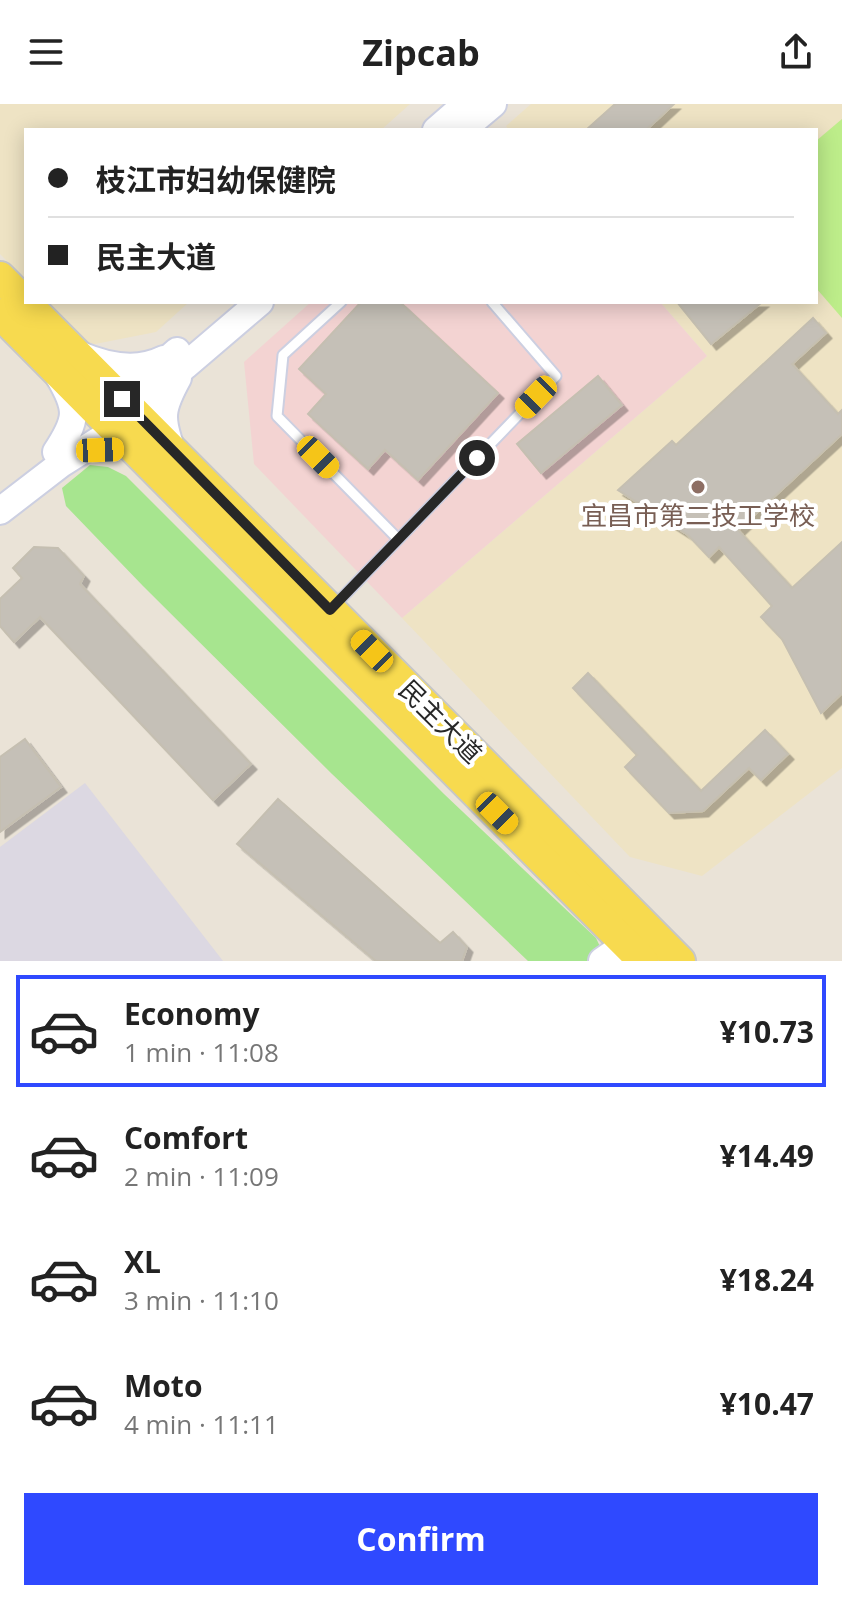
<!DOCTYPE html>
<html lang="en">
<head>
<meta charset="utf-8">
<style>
  body { margin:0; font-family:"Open Sans","Noto Sans SC",sans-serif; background:#f2f2f2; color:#222; height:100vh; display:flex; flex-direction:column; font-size:30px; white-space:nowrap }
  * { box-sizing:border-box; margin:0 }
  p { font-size:26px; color:#767676 }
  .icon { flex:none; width:44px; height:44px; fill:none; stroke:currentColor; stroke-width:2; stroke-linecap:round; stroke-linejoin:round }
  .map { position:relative; height:857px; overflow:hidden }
  .details { display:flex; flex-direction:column; background:#fff; flex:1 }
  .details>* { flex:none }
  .hud { position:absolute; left:24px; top:24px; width:794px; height:176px; border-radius:0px; box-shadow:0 4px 20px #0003; display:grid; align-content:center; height:176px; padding:0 24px; background:#fff }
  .end { position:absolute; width:36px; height:36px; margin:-18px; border:10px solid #272727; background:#fff; box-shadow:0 0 0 4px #fff }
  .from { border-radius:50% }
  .car { position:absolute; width:24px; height:48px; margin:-24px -12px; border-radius:10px; box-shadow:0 0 6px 2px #0007; background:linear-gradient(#f5c518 24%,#345 0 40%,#f5c518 0 76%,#345 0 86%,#f5c518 0) }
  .hud b { display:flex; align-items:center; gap:28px; height:76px; font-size:30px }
  .hud b+b { border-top:2px solid #e0e0e0 }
  .hud i { width:20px; height:20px; background:#222 }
  ul { padding:14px 0 0; list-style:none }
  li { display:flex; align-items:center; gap:24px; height:112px; margin:0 16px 12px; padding:0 8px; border:4px solid transparent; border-radius:0px }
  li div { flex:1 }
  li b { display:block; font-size:30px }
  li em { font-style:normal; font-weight:700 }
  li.on { border-color:#2f49ff }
  li>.icon { width:72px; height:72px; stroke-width:1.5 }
  .button { display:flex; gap:16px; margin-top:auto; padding:16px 24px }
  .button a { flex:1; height:92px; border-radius:0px; background:#2f49ff; color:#fff; font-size:32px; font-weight:700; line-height:92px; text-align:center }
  header { display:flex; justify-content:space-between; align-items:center; height:104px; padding:0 24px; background:#fff; font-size:36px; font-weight:700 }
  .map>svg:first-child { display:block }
  .industrial { fill:#dcd8e2 }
  .education { fill:#eee3c4 }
  .medical { fill:#f3d3d2 }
  .green { fill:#a7e58f }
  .pitch { fill:#bded8a }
  .building { fill:#c5c0b7; stroke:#c5bfb1; stroke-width:2; filter:url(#shadow) }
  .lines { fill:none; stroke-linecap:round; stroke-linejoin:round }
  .lane-casing { stroke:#cccfe1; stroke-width:13 }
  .secondary-casing { stroke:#cccfe1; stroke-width:30 }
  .primary-casing { stroke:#c7c7c7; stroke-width:34 }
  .lane { stroke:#fff; stroke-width:9 }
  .secondary { stroke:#fff; stroke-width:26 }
  .primary { stroke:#f7da4f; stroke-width:30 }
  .route { stroke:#272727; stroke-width:10 }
  .education-dot { fill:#8d6e63; stroke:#fff; stroke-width:3 }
  .labels { text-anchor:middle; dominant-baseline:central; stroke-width:8; stroke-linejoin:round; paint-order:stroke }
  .education-label { font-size:26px; fill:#785e54; stroke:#fff }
  .street-label { font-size:26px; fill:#272727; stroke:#fff }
</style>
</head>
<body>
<header><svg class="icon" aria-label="menu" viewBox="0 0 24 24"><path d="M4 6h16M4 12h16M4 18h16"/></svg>Zipcab<svg class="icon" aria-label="share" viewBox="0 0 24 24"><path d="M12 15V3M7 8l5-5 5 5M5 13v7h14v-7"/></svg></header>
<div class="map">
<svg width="842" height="857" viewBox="0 0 842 857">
  <defs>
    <filter id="shadow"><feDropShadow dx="5.5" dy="5.5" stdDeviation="0" flood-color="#0004"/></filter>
  </defs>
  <rect width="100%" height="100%" fill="#eae3d7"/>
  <path class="industrial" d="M85 679 223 857H0V743Z"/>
  <g class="education">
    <path d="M0 0H410L381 26H26V176L0 150Z"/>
    <path d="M531 0H842V664L702 772 630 753 402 514 707 252 660 198H816V26H509L506 22Z"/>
    <path d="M48 198H189L156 228 90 241Z"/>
  </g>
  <path class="medical" d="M311 198H660L707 252 402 514 254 360 244 258Z"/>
  <path class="green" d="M90 361 108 363 126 372 444 690 596 834 603 849 598 857H528L332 670 143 482 66 402 62 384Z"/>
  <path class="pitch" d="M842 15V214L816 184V37Z"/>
  <g class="building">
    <path d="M615 0H674L646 26H586Z"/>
    <path d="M361 198H400L498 289 418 376 385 346 368 365 308 310 326 290 299 265Z"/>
    <path d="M677 198H762L711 240Z"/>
    <path d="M813 214 826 229 792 260 838 310 842 306V330L738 426 792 484 842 438V589L821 609 782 535 761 513 772 502 719 443 709 453 688 431 618 386 672 337 676 341Z"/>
    <path d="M598 272 622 301 541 369 517 340Z"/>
    <path d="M34 443 58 444 84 472 80 480 251 660 213 696 40 513 14 538 0 522V495L22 474 13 464Z"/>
    <path d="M588 569 701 687 765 626 788 650 761 676 749 664 703 707 669 709 625 663 637 651 573 584Z"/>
    <path d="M25 635 61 683 0 728V653Z"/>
    <path d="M278 695 440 839 453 828 467 843 462 857H376L237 740Z"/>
  </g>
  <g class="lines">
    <defs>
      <g id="lane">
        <path d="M341 198 283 251 277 312 398 435"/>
        <path d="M333 503 556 272 492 198"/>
      </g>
      <g id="secondary">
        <path d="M436 26 466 0"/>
        <path d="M462 26 493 0"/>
        <path d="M78 250C105 262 136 269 164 255"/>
        <path d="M107 308 177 247"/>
        <path d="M172 346C160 314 161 305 178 274"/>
        <path d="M56 348C77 316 79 306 59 273"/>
        <path d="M0 407 61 360 115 326 185 262 260 198"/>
        <path d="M602 857 642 829"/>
      </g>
      <g id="primary">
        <path d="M0 173 680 857"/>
        <path d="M0 210 643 857"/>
      </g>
    </defs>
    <use href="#lane" class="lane-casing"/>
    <use href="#secondary" class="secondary-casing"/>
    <use href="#primary" class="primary-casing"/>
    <use href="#lane" class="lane"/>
    <use href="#secondary" class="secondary"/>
    <use href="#primary" class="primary"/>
  </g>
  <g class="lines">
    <path class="route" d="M122 295 330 506 477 354"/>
  </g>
  <circle class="education-dot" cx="698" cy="383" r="8"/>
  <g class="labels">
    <g class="education-label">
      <text x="698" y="411">宜昌市第二技工学校</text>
    </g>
    <g class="street-label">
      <text transform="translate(441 617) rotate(45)">民主大道</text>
    </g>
  </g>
</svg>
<i class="end from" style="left:477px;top:354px"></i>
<i class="end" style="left:122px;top:295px"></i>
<i class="car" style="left:536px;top:293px;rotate:224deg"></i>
<i class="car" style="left:100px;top:346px;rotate:88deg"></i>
<i class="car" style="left:318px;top:353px;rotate:135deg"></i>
<i class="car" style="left:372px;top:547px;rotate:315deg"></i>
<i class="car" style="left:497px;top:709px;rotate:135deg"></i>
<div class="hud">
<b><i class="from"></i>枝江市妇幼保健院</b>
<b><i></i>民主大道</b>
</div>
</div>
<section class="details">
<ul>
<li class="on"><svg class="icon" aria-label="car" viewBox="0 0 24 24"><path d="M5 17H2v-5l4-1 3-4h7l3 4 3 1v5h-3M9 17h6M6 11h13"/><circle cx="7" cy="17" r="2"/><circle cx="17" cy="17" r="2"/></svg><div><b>Economy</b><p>1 min · 11:08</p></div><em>¥10.73</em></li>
<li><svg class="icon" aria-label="car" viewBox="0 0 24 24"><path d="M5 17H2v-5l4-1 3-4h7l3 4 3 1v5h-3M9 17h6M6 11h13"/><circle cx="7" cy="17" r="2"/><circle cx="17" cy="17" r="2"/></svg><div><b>Comfort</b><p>2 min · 11:09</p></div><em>¥14.49</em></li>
<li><svg class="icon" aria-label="car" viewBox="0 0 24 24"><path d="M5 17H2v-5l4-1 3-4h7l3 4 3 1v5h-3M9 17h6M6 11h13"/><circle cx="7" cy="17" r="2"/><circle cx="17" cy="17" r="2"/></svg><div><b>XL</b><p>3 min · 11:10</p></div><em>¥18.24</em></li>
<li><svg class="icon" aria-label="car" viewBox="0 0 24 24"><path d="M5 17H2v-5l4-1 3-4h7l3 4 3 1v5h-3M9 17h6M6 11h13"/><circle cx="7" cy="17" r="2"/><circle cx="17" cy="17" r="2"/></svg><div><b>Moto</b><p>4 min · 11:11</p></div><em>¥10.47</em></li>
</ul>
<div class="button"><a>Confirm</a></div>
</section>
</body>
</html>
